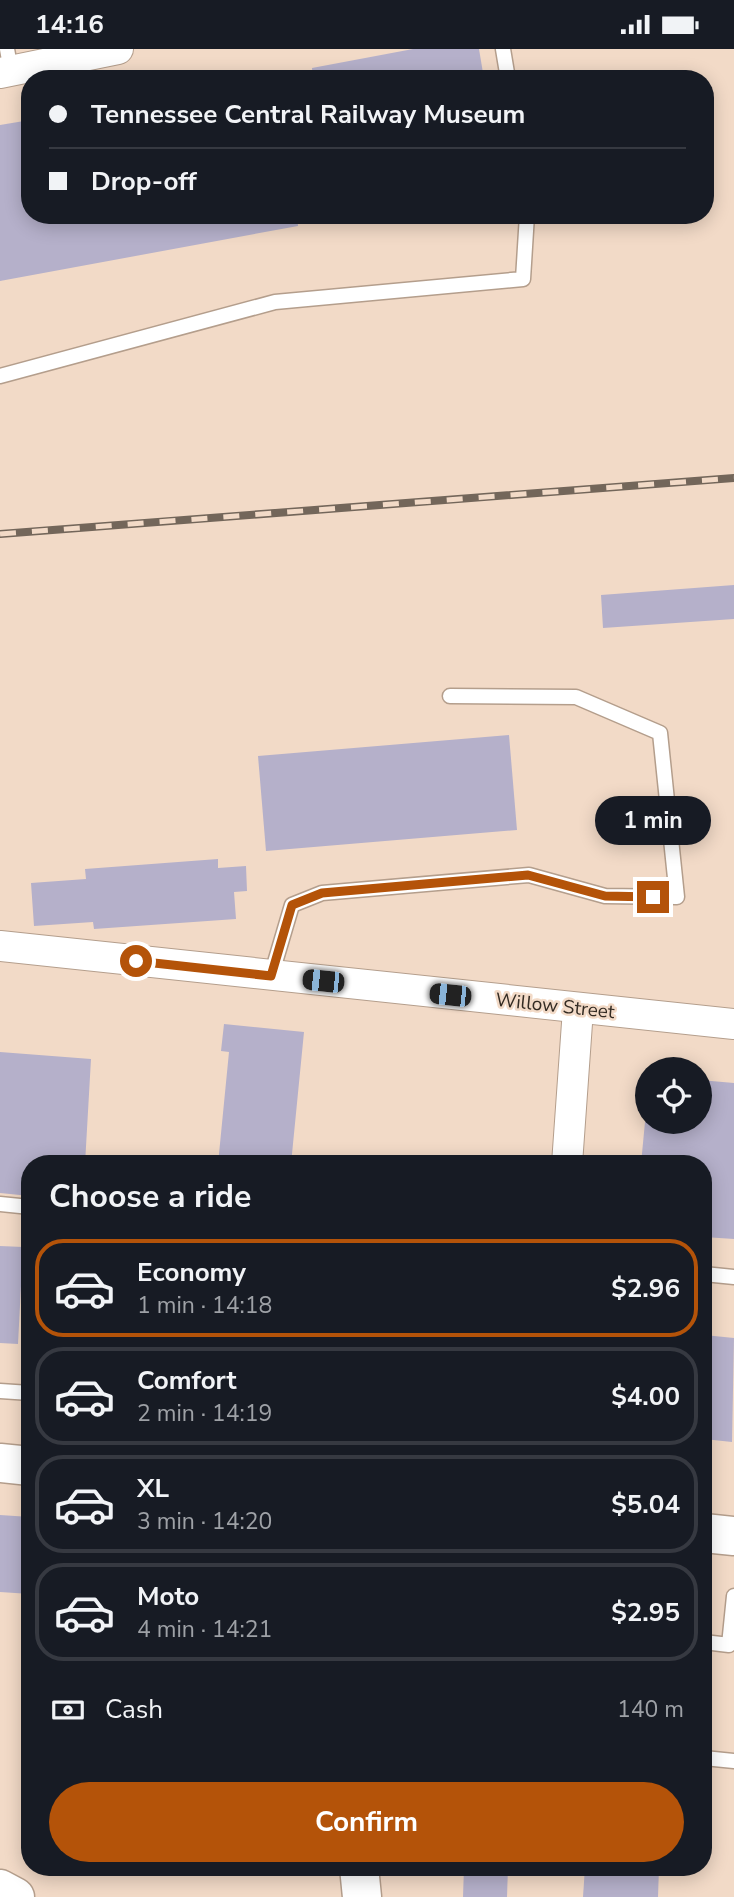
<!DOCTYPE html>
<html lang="en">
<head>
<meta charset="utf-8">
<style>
  body { margin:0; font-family:"Nunito Sans",sans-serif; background:#242831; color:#f1f3f6; height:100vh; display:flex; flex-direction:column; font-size:26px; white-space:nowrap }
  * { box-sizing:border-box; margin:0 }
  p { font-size:23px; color:#9ea1a6 }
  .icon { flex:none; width:38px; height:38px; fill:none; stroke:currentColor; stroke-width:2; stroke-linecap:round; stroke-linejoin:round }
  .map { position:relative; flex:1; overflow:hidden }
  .drawer { position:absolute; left:21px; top:1106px; width:691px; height:721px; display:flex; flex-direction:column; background:#171b24; border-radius:28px; box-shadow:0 4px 18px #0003 }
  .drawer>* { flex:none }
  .banner { position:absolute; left:21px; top:21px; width:693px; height:154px; border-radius:28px; box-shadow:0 4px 18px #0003; display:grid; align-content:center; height:154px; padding:0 28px; background:#171b24 }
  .fabs { position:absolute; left:635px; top:1008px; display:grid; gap:14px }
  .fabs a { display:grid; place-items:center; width:77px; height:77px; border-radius:50%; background:#171b24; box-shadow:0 4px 18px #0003; font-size:35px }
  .end { position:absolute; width:32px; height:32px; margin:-16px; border:9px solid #b45309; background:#fff; box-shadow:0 0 0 4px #fff }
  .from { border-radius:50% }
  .bubble { position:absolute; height:49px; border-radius:24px; background:#171b24; box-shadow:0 4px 18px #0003; font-size:23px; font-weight:700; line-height:49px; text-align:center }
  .car { position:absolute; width:21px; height:42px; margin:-21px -10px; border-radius:9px; box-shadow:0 0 5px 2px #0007; background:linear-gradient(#222 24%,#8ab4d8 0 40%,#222 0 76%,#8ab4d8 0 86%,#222 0) }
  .banner b { display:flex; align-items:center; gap:24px; height:66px; font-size:26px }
  .banner b+b { border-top:2px solid #363941 }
  .banner i { width:18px; height:18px; background:#f1f3f6 }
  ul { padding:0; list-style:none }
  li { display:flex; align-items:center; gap:21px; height:98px; margin:0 14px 10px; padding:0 14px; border:4px solid #363941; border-radius:28px }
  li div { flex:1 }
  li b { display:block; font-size:26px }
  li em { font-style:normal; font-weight:700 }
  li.on { border-color:#b45309 }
  li>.icon { width:63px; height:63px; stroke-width:1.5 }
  h2 { padding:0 28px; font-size:32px; line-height:84px }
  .pay { display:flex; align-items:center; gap:18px; height:77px; padding:0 28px; font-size:26px }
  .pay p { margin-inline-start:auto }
  .action { display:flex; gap:14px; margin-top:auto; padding:14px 28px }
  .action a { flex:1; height:80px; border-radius:42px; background:#b45309; color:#fff; font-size:28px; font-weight:700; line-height:80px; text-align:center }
  .status { display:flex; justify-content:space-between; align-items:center; height:49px; padding:0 35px; background:#171b24; direction:ltr }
  .status svg { height:19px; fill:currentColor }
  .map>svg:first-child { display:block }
  .building { fill:#b5b0ca }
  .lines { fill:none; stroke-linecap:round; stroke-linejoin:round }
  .service-casing { stroke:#b49e8c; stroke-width:17 }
  .minor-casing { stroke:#b49e8c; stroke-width:32 }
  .primary-casing { stroke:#b49e8c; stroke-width:41 }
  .motorway-casing { stroke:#b49e8c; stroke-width:41 }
  .service { stroke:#fff; stroke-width:14 }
  .minor { stroke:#fff; stroke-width:30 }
  .primary { stroke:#fff; stroke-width:38 }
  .motorway { stroke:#fff; stroke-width:38 }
  .rail-casing { stroke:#73665a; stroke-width:8 }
  .rail { stroke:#f2dac7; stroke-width:5; stroke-dasharray:16; stroke-linecap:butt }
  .route { stroke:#b45309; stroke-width:9 }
  .labels { text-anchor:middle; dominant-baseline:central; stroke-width:5; stroke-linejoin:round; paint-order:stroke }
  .street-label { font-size:19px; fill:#332b23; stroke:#f2dac7 }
</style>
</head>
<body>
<div class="status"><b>14:16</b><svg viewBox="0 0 49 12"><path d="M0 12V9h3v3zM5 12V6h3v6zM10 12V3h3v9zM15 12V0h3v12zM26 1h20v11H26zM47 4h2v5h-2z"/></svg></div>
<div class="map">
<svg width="734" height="1848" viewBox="0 0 734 1848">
  <rect width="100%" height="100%" fill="#f2dac7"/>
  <g class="building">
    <path d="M413 0H479L484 30H313L312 19Z"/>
    <path d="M30 71V166H297L298 177 0 232V76Z"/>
    <path d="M734 536V570L603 579 601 546Z"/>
    <path d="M509 686 517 781 266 802 258 707Z"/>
    <path d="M218 810V819L246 817 247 842 234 843 236 870 94 880 93 873 34 877 31 834 86 830 85 820Z"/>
    <path d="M224 975 304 983 291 1115H218L229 1003 221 1002Z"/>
    <path d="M0 1003 91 1010 85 1115H30V1147L0 1144Z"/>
    <path d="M700 1031 734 1034V1190L704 1188V1115H641L645 1073H700Z"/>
    <path d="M0 1197 23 1198 18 1295 0 1294Z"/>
    <path d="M704 1286 734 1289 732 1393 704 1390Z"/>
    <path d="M0 1466 30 1468V1545L0 1543Z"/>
    <path d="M464 1818H508L507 1848H463Z"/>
    <path d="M585 1818H659L658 1848H583Z"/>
  </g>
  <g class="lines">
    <defs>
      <g id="service">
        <path d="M7 0 11 22"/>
        <path d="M503 0 508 30"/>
        <path d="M0 327 275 253 523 230 527 166"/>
        <path d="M271 927 292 856 322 844 529 826 605 847 677 848 660 684 576 648 450 647"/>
        <path d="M0 1155 30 1158"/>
        <path d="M704 1225 734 1228"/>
        <path d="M0 1342 30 1344"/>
        <path d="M704 1593 729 1596 734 1547"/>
        <path d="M704 1709 734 1712"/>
      </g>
      <g id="minor">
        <path d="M0 24 118 0"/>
        <path d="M0 897 734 975"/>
        <path d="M567 1115 578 960"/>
      </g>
      <g id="primary">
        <path d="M0 1414 30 1417"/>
        <path d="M704 1484 734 1487"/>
        <path d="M359 1818 362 1848"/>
      </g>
      <path id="motorway" d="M0 1840 15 1848"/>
    </defs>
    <use href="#service" class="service-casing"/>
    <use href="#minor" class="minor-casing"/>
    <use href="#primary" class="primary-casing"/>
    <use href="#motorway" class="motorway-casing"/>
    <use href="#service" class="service"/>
    <use href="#minor" class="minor"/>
    <use href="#primary" class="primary"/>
    <use href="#motorway" class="motorway"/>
    <defs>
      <path id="rail" d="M0 485 734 429"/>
    </defs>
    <use href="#rail" class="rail-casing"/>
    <use href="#rail" class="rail"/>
  </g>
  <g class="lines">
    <path class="route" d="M136 912 271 927 292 856 322 844 528 826 605 847 653 848"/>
  </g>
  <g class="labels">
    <g class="street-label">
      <text transform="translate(555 957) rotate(6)">Willow Street</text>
    </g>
  </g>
</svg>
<div class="fabs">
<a><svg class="icon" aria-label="locate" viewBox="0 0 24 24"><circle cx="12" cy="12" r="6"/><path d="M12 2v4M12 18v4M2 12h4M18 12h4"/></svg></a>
</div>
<i class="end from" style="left:136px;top:912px"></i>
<i class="end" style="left:653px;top:848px"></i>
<div class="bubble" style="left:595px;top:747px;width:116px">1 min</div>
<i class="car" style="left:323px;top:932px;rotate:276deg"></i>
<i class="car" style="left:450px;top:946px;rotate:276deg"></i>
<div class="banner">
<b><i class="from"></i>Tennessee Central Railway Museum</b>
<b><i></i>Drop-off</b>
</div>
<section class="drawer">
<h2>Choose a ride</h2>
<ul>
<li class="on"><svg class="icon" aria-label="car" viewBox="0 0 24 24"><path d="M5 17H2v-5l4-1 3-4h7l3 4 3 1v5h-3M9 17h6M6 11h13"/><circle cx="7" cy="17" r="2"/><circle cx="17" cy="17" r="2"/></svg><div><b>Economy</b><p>1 min · 14:18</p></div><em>$2.96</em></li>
<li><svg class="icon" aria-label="car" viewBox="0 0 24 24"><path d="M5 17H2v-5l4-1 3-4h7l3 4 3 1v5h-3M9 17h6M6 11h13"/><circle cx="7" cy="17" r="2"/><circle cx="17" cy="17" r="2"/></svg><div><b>Comfort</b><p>2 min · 14:19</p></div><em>$4.00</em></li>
<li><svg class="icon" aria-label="car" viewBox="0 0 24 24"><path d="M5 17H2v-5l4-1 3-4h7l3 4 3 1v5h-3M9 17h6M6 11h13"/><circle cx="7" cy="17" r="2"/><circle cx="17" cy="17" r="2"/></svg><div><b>XL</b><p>3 min · 14:20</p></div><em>$5.04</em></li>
<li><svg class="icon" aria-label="car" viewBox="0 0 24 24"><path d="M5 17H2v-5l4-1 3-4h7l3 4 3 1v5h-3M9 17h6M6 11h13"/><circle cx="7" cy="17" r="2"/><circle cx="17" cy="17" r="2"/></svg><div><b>Moto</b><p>4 min · 14:21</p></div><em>$2.95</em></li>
</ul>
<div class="pay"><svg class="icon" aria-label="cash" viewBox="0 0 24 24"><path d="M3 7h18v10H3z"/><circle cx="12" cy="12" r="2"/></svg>Cash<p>140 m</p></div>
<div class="action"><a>Confirm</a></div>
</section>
</div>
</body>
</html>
